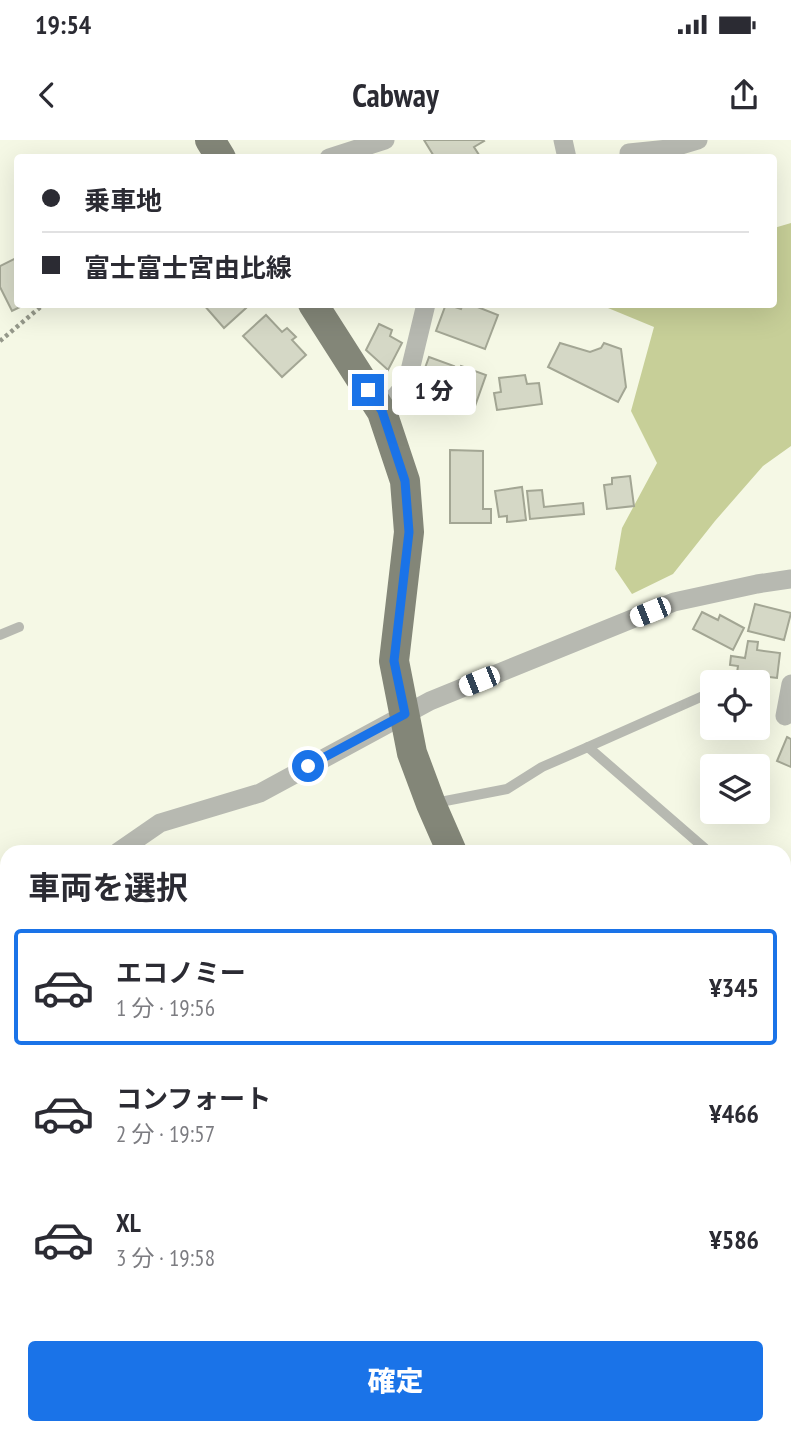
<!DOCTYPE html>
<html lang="ja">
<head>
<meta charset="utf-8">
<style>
  body { margin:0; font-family:"PT Sans Narrow","Noto Sans JP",sans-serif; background:#f7f7f7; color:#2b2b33; height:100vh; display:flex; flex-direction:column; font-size:26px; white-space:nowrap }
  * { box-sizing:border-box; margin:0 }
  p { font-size:23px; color:#7c7c81 }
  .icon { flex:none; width:38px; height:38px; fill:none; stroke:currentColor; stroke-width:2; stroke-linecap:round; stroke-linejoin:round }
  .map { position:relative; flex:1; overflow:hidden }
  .sheet { position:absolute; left:0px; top:705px; width:791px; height:590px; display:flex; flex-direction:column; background:#fff; border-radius:21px 21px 0 0; box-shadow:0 7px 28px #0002 }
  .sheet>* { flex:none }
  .banner { position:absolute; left:14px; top:14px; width:763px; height:154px; border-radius:7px; box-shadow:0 7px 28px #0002; display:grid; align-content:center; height:154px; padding:0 28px; background:#fff }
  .tools { position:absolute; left:700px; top:530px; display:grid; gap:14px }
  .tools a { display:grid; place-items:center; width:70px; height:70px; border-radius:7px; background:#fff; box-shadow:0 7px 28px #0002; font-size:35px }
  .end { position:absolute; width:32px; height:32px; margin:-16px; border:9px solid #1a73e8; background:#fff; box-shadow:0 0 0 4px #fff }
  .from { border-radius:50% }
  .bubble { position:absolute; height:49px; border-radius:7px; background:#fff; box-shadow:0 7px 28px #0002; font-size:23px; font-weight:800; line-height:49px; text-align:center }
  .car { position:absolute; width:21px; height:42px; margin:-21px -10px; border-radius:9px; box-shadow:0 0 5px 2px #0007; background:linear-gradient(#fff 24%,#345 0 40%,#fff 0 76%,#345 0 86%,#fff 0) }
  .banner b { display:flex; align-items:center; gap:24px; height:66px; font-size:26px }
  .banner b+b { border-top:2px solid #e1e1e2 }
  .banner i { width:18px; height:18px; background:#2b2b33 }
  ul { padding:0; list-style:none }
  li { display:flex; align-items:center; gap:21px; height:116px; margin:0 14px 10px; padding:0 14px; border:4px solid transparent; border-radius:7px }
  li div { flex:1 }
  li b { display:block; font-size:26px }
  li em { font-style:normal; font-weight:800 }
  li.selected { border-color:#1a73e8 }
  li>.icon { width:63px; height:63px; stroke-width:1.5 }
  h2 { padding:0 28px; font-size:32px; line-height:84px }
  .button { display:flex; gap:14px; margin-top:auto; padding:14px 28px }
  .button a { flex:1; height:80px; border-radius:7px; background:#1a73e8; color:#fff; font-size:28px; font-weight:800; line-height:80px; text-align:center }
  .status { display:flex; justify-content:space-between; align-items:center; height:49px; padding:0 35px; background:#fff; direction:ltr }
  .status svg { height:19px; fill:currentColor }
  header { display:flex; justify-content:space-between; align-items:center; height:91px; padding:0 28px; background:#fff; font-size:32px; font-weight:800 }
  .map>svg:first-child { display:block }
  .green { fill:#c7cf98 }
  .building { fill:#d5d8c6; stroke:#a3a694; stroke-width:2 }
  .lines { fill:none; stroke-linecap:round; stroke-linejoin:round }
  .path { stroke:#95988a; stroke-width:4.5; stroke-dasharray:3.5 3.5; stroke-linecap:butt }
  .service { stroke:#b7b9b1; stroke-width:10 }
  .minor { stroke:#b7b9b1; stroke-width:19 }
  .primary { stroke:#838678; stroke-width:30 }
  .route { stroke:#1a73e8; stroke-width:9 }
</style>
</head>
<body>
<div class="status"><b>19:54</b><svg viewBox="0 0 49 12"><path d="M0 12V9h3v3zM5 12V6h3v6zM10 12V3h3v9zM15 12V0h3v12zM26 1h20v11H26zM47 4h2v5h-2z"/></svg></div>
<header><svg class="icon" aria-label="back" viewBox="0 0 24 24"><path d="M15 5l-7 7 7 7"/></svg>Cabway<svg class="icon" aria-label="share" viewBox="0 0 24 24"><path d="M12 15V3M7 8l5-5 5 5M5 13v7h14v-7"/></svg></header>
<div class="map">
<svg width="791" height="1294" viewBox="0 0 791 1294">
  <rect width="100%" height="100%" fill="#f5f8e5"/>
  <path class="green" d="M791 83V306L763 326 715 381 673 434 632 454 615 429 622 388 657 323 631 271 654 187 608 168 606 165 774 164V88Z"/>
  <g class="building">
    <path d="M424 0H483L484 1 474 7 481 18H435Z"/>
    <path d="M18 117V164H26L12 171 0 147V126Z"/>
    <path d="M203 164H243L246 168 224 188Z"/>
    <path d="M446 164 461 169 463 164H470L498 175 485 209 436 191Z"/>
    <path d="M266 175 282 192 287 188 296 197 292 200 306 215 282 237 243 196Z"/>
    <path d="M379 184 392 190 390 196 402 203 388 230 366 210Z"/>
    <path d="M560 203 590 212 601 208 604 203 621 209 626 247 618 262 548 227Z"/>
    <path d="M429 217 454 226 442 260 417 250Z"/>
    <path d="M461 226 486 235 474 269 448 259Z"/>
    <path d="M525 235 527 244 539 243 542 264 497 270 494 253 501 252 499 238Z"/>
    <path d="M450 310 483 311V369H491V383H450Z"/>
    <path d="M630 336 634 366 607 369 604 345 612 344V338Z"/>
    <path d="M522 347 526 380 507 382V376L499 377 495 351Z"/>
    <path d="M542 350 544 367 583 363 584 374 530 379 527 351Z"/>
    <path d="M755 464 791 473 784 500 748 491Z"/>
    <path d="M702 472 718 480 720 475 744 488 733 510 693 489Z"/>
    <path d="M748 501 758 502 757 510 780 513 777 538 737 533 738 526 730 525 731 516 745 518Z"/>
    <path d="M787 597 791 599V627L777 621Z"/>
    <path d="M536 1288H574L580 1294H543Z"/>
    <path d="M647 1288H678L662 1294H649Z"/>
  </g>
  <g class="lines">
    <path class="path" d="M0 201 44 164"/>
    <g class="service">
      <path d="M0 495 19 487"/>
      <path d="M588 607 712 552"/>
      <path d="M435 663 507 649 542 627 588 607 709 712"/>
      <path d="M0 737 7 748"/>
      <path d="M784 931 791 954"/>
      <path d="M784 1099 791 1096"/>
      <path d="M784 1217 791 1213"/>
    </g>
    <g class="minor">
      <path d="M563 0 567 18"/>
      <path d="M629 13 668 9 698 0"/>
      <path d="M329 18 385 0"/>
      <path d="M382 272 407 243 426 164"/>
      <path d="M785 576 791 544"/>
      <path d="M118 712 160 683 260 653 430 561 674 462 757 444 791 439"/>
      <path d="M0 816 7 810"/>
      <path d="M0 1203 7 1207"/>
      <path d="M127 1288 138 1294"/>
    </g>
    <g class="primary">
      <path d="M210 0 221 18"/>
      <path d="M313 164 382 272 405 341 409 392 394 521 412 613 431 664 452 712"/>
      <path d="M702 1288 704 1294"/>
    </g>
  </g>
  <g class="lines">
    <path class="route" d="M308 626 405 574 394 521 409 392 405 341 382 271 368 250"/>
  </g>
</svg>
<div class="tools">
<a><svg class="icon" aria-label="locate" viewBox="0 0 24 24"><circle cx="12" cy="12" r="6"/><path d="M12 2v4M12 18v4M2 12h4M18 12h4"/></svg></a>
<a><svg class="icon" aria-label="layers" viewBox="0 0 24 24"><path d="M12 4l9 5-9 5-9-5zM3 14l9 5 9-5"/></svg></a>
</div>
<i class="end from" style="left:308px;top:626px"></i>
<i class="end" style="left:368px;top:250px"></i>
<div class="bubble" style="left:392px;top:226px;width:84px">1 分</div>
<i class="car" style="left:650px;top:472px;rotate:248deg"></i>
<i class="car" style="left:479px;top:541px;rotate:248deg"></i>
<div class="banner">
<b><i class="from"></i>乗車地</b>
<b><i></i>富士富士宮由比線</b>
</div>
<section class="sheet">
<h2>車両を選択</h2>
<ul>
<li class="selected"><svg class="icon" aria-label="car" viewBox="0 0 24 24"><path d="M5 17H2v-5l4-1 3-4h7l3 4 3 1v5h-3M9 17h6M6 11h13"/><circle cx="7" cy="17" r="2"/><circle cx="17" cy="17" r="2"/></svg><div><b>エコノミー</b><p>1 分 · 19:56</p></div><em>¥345</em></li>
<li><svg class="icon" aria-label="car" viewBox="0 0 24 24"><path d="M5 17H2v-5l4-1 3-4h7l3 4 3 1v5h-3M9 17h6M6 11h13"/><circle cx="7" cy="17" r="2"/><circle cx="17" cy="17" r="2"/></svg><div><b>コンフォート</b><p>2 分 · 19:57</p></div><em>¥466</em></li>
<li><svg class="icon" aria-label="car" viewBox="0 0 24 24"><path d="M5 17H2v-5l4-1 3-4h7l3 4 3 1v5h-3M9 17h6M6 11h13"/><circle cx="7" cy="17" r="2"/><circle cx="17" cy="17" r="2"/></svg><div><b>XL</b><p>3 分 · 19:58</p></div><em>¥586</em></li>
</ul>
<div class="button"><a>確定</a></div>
</section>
</div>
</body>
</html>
